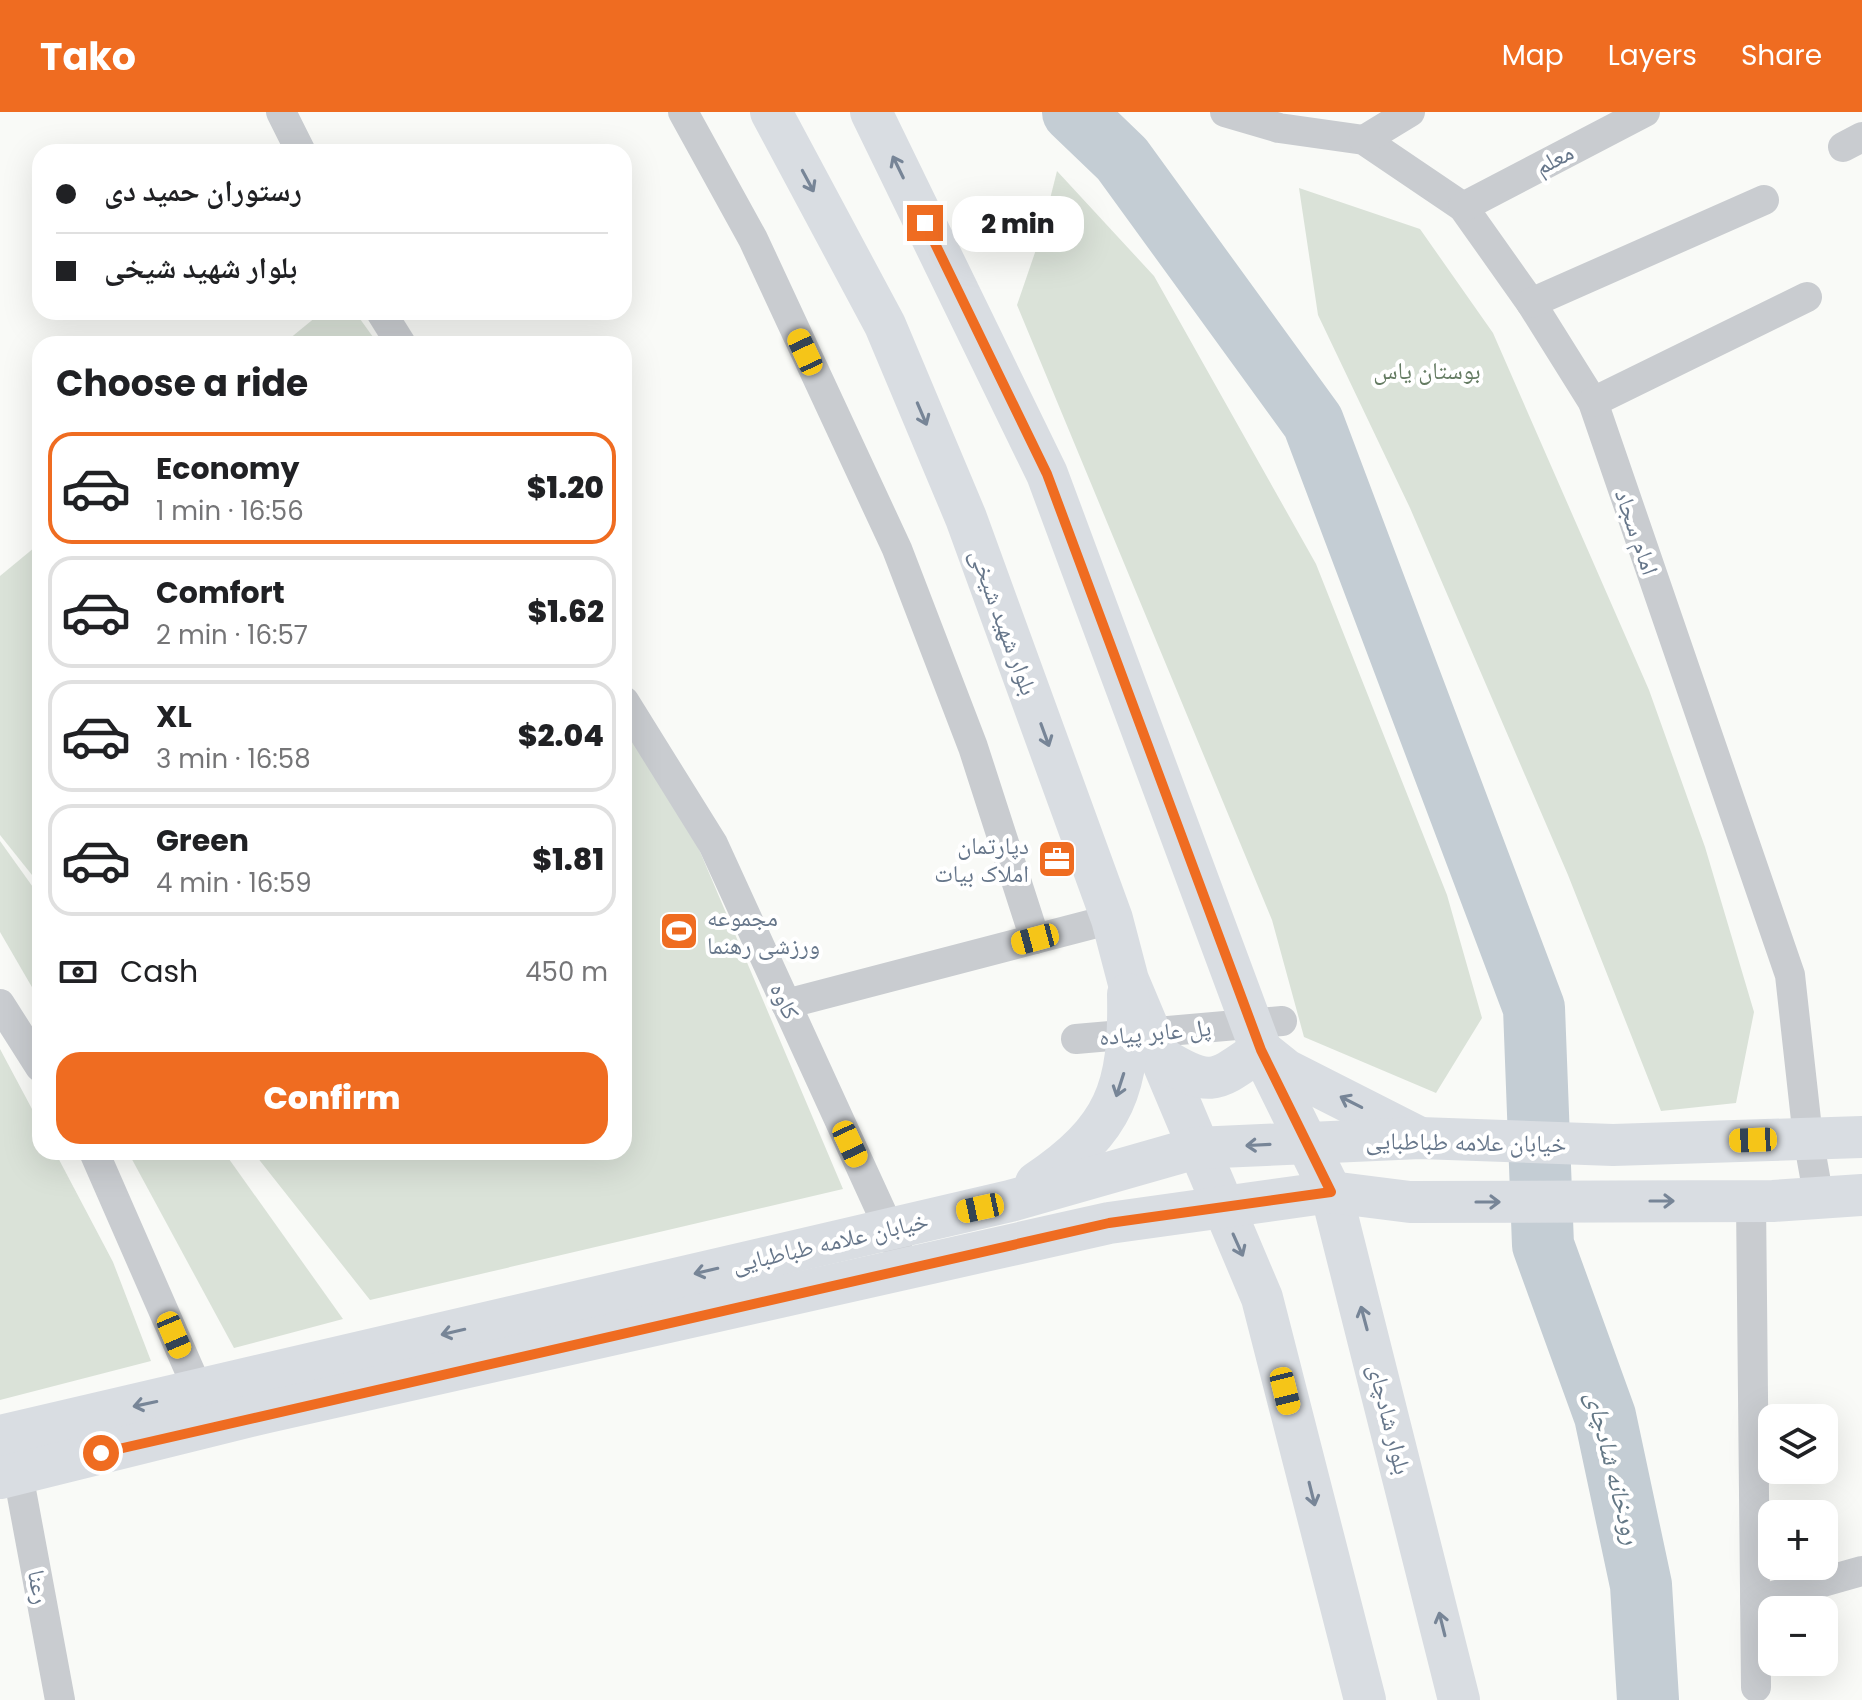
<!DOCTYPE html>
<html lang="en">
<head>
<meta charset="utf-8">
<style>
  body { margin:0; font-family:Poppins,"Noto Naskh Arabic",sans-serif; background:#f6f6f6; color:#202124; height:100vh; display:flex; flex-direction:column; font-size:30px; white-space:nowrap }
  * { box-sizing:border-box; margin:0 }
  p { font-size:26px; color:#757577 }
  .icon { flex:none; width:44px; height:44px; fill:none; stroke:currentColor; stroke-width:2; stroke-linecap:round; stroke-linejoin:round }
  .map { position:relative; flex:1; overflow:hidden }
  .side { position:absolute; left:32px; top:224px; width:600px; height:824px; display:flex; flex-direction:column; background:#fff; border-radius:24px; box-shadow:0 8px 32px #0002 }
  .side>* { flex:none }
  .banner { position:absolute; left:32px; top:32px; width:600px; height:176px; border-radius:24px; box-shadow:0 8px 32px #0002; display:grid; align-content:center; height:176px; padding:0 24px; background:#fff }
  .buttons { position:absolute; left:1758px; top:1292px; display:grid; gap:16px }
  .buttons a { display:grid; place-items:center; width:80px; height:80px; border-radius:16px; background:#fff; box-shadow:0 8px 32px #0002; font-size:40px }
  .end { position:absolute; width:36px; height:36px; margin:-18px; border:10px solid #ef6c21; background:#fff; box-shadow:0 0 0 4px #fff }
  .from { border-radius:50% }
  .bubble { position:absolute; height:56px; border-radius:24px; background:#fff; box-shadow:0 8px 32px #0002; font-size:26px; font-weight:800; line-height:56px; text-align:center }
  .car { position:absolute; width:24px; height:48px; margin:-24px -12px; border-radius:10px; box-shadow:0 0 6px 2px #0007; background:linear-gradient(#f5c518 24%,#345 0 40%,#f5c518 0 76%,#345 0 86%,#f5c518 0) }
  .banner b { display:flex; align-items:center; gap:28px; height:76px; font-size:30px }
  .banner b+b { border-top:2px solid #e0e0e0 }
  .banner i { width:20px; height:20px; background:#202124 }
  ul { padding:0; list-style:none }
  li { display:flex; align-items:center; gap:24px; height:112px; margin:0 16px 12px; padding:0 8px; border:4px solid #e0e0e0; border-radius:24px }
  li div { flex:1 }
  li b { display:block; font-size:30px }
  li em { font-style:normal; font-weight:800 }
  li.selected { border-color:#ef6c21 }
  li>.icon { width:72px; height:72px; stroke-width:1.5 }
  h2 { padding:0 24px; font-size:36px; line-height:96px }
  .pay { display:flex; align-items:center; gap:20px; height:88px; padding:0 24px; font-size:30px }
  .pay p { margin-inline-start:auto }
  .action { display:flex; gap:16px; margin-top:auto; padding:16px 24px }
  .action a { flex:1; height:92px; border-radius:24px; background:#ef6c21; color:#fff; font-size:32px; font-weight:800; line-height:92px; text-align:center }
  header { display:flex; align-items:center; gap:48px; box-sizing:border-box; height:112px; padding:0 40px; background:#ef6c21; color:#fff }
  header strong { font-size:38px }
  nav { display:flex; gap:44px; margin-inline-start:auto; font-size:28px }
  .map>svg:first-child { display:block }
  .green { fill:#dae2d8 }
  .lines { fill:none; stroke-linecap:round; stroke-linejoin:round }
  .river { stroke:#c4cdd4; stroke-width:62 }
  .street { stroke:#c9ccd0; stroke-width:30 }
  .secondary { stroke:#d9dde2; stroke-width:42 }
  .oneway { stroke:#778597 }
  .route { stroke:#ef6c21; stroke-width:10 }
  .labels { text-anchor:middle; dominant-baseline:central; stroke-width:8; stroke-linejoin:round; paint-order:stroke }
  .street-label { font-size:24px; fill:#66768a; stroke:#fff }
  .park-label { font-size:24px; fill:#647b62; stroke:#fff }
  .poi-label { font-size:24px; fill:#66768a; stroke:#fff; text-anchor:end }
  .water-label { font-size:26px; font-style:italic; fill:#637785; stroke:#fff }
</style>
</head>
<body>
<header>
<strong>Tako</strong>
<nav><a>Map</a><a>Layers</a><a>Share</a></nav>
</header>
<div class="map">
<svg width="1862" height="1588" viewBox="0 0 1862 1588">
  <rect width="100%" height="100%" fill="#f9faf7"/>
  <g class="green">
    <path d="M1057 59 1154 164 1316 452 1447 783 1482 906 1436 981 1304 925 1272 808 1017 193 1041 123Z"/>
    <path d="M1299 76 1420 117 1493 221 1649 578 1705 735 1754 900 1736 991 1661 999 1568 763 1410 396 1318 203Z"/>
    <path d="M322 200H355L378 232H283Z"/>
    <path d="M40 431V773L0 723V464Z"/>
    <path d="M624 576 640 598 843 1077 370 1188 253 1040H624Z"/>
    <path d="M0 729 40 785V889L0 820Z"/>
    <path d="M0 937 40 1012V1040H55L113 1150 151 1249 0 1288Z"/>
    <path d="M128 1040H224L343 1207 234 1236Z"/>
  </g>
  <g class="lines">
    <path class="river" d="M1073 0 1122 47 1313 310 1534 896 1543 1133 1605 1304 1641 1473 1648 1588"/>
    <g class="street">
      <path d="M281 0 301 40"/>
      <path d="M683 0 753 127 897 437 973 635 1035 827 1112 807"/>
      <path d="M1225 0 1279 16 1364 28 1463 95 1531 191 1593 290 1790 863 1808 1026 1819 1087"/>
      <path d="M1364 28 1410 0"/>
      <path d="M1843 35 1862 25"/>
      <path d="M1463 95 1645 0"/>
      <path d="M1531 191 1764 88"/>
      <path d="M381 200 401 232"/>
      <path d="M1593 290 1807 185"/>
      <path d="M624 589 713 732 897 1134"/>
      <path d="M0 892 40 955"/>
      <path d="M786 892 1035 827"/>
      <path d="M1076 927 1282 909"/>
      <path d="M94 1040 199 1280"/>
      <path d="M1751 1089 1756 1575"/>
      <path d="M18 1362 60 1588"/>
      <path d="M1755 1489 1862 1459"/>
    </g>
    <g class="secondary">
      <path d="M771 0 885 213 966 406 1112 807 1128 868 1262 1186 1365 1588"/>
      <path d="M871 0 1047 362 1261 938 1331 1080 1459 1588"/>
      <path d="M1163 947C1212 977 1216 969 1261 938L1286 958 1416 1024"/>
      <path d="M1036 1071C1116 1017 1130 976 1128 882"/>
      <path d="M0 1324 1010 1089 1196 1036 1420 1026 1613 1033 1862 1025"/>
      <path d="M0 1366 267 1300 1109 1111 1331 1080 1410 1090 1773 1089 1862 1083"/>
    </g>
  </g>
  <defs><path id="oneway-shaft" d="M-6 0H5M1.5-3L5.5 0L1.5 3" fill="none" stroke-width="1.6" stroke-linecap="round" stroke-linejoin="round" transform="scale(2)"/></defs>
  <g class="oneway">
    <use href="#oneway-shaft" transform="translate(898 55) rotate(-116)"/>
    <use href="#oneway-shaft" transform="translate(808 69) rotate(62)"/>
    <use href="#oneway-shaft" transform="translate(922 302) rotate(67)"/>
    <use href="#oneway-shaft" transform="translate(1045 623) rotate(70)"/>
    <use href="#oneway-shaft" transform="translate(1120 973) rotate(108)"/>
    <use href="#oneway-shaft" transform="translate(1351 990) rotate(-153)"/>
    <use href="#oneway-shaft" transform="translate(1258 1033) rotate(177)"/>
    <use href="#oneway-shaft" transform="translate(1662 1089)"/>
    <use href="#oneway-shaft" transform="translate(1488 1090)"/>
    <use href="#oneway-shaft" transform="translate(1238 1133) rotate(66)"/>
    <use href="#oneway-shaft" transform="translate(706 1159) rotate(167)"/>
    <use href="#oneway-shaft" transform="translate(1364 1206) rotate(-105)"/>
    <use href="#oneway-shaft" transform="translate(453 1220) rotate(167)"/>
    <use href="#oneway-shaft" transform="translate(145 1292) rotate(168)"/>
    <use href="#oneway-shaft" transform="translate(1312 1382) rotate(76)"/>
    <use href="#oneway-shaft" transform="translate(1442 1512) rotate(-104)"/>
  </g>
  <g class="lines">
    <path class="route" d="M101 1341 1109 1111 1331 1080 1261 938 1047 362 925 111"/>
  </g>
  <defs>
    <symbol id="office-square" viewBox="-11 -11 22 22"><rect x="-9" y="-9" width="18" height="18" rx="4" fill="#ef6c21" stroke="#fff"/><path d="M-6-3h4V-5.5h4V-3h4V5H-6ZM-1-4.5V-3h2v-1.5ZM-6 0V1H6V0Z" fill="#fff"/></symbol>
    <symbol id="stadium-square" viewBox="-11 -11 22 22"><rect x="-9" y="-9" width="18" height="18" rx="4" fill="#ef6c21" stroke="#fff"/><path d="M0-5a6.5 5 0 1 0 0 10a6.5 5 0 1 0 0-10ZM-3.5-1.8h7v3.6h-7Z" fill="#fff"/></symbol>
  </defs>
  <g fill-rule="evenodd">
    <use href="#office-square" x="1035" y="725" width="44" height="44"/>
    <use href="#stadium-square" x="657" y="797" width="44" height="44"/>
  </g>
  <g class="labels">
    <g class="street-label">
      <text transform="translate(1554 47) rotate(-28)">معلم</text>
      <text transform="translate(1637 420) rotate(71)">امام سجاد</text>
      <text transform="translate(1004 510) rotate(70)">بلوار شهید شیخی</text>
      <text transform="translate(785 889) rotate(65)">کاوه</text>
      <text transform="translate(1155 920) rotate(-5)">پل عابر پیاده</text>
      <text transform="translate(1466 1030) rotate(1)">خیابان علامه طباطبایی</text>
      <text transform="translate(830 1130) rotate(-13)">خیابان علامه طباطبایی</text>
      <text transform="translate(1390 1307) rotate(76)">بلوار شادچای</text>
      <text transform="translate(39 1475) rotate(80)">رعنا</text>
    </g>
    <g class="park-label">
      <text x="1427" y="258">بوستان یاس</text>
    </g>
    <g class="poi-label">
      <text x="1029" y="733">دپارتمان<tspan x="1029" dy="28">املاک بیات</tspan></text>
      <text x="707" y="805" text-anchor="start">مجموعه<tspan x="707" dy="28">ورزشی رهنما</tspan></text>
    </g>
    <g class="water-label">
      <text transform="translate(1614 1356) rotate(76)">رودخانه شادچای</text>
    </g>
  </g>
</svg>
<div class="buttons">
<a><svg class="icon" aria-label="layers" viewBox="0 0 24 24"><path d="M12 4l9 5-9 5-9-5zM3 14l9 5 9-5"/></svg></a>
<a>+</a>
<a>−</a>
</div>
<i class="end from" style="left:101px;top:1341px"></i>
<i class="end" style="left:925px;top:111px"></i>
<div class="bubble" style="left:952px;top:84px;width:132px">2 min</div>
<i class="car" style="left:805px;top:240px;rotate:335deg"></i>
<i class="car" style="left:1035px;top:827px;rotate:255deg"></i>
<i class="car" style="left:1753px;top:1028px;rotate:268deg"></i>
<i class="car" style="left:850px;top:1032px;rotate:155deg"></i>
<i class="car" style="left:980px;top:1096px;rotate:258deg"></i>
<i class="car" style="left:174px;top:1223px;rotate:157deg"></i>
<i class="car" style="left:1285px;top:1279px;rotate:166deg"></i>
<div class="banner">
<b><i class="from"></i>رستوران حمید دی</b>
<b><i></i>بلوار شهید شیخی</b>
</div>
<section class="side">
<h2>Choose a ride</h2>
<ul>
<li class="selected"><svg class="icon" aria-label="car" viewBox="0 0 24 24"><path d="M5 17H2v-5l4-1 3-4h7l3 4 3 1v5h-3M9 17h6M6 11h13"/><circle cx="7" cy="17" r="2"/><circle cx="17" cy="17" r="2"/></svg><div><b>Economy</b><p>1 min · 16:56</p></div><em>$1.20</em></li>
<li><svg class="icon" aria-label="car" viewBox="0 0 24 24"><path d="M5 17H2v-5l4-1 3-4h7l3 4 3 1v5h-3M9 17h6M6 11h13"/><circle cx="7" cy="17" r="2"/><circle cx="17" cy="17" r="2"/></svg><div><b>Comfort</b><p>2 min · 16:57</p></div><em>$1.62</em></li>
<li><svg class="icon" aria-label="car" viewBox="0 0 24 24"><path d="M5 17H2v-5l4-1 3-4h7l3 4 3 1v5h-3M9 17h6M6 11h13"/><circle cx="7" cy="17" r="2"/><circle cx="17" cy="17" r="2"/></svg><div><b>XL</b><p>3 min · 16:58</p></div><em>$2.04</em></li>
<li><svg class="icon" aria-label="car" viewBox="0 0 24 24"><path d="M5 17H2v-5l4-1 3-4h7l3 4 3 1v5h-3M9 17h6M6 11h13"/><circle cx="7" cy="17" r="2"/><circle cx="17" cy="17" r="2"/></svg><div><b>Green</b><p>4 min · 16:59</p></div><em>$1.81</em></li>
</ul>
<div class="pay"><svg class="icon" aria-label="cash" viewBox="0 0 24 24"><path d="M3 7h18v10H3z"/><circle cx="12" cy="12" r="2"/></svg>Cash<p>450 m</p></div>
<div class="action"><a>Confirm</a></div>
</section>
</div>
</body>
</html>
